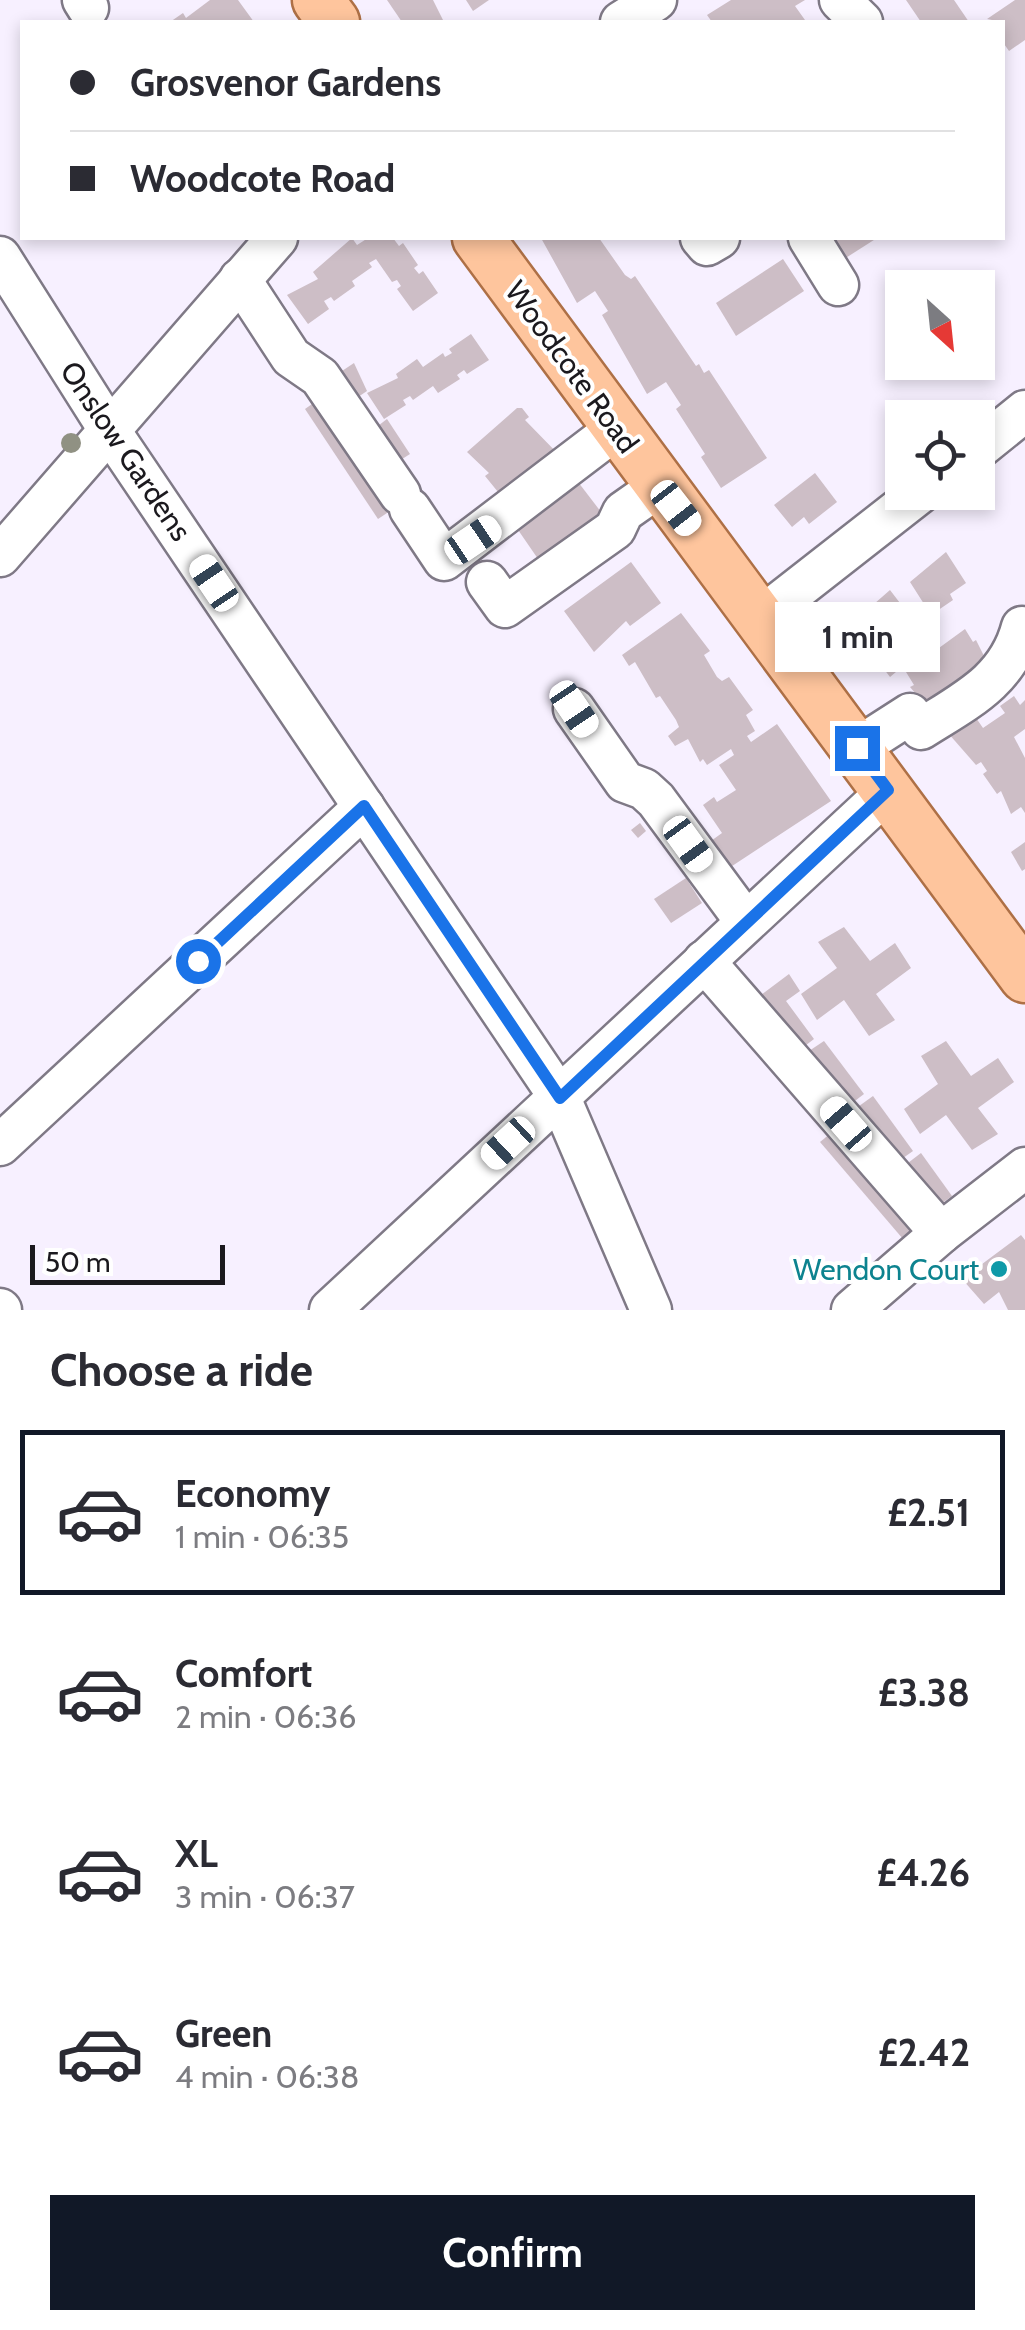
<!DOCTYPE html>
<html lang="en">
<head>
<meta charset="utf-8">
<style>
  body { margin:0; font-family:Cabin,sans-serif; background:#f7f7f7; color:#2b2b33; height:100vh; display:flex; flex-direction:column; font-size:38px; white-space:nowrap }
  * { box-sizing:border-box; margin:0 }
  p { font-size:32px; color:#7c7c81 }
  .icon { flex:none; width:55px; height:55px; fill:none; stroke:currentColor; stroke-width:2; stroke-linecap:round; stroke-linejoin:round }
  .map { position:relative; height:1310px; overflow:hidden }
  .panel { display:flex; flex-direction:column; background:#fff; flex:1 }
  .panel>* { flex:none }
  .top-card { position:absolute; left:20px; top:20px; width:985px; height:220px; border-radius:0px; box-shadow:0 5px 15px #0003; display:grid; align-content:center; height:220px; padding:0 50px; background:#fff }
  .needle { width:65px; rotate:153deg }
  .tools { position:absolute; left:885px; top:270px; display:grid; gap:20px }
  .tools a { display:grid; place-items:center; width:110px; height:110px; border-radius:0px; background:#fff; box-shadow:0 5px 15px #0003; font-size:50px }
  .scale { position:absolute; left:30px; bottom:25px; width:195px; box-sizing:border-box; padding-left:10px; border:5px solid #1b191e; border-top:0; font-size:28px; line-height:35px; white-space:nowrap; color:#1b191e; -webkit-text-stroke:8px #fff; paint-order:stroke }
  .end { position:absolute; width:45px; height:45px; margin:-22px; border:12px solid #1a73e8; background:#fff; box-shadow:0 0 0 5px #fff }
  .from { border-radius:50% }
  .bubble { position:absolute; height:70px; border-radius:0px; background:#fff; box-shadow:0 5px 15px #0003; font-size:32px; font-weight:800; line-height:70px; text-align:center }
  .car { position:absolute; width:30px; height:60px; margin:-30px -15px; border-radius:12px; box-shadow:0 0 8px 2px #0007; background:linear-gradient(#fff 24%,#345 0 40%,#fff 0 76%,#345 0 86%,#fff 0) }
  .top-card b { display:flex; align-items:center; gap:35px; height:95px; font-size:38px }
  .top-card b+b { border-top:2px solid #e1e1e2 }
  .top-card i { width:25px; height:25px; background:#2b2b33 }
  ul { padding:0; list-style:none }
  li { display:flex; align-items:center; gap:30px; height:165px; margin:0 20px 15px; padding:0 30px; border:5px solid transparent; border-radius:0px }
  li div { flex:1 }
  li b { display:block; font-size:38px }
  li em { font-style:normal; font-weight:800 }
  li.selected { border-color:#111827 }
  li>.icon { width:90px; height:90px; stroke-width:1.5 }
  h2 { padding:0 50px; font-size:45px; line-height:120px }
  .cta { display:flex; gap:20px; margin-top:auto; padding:20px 50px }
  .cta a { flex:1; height:115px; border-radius:0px; background:#111827; color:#fff; font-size:40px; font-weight:800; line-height:115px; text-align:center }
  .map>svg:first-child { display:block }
  .building { fill:#cdbec6 }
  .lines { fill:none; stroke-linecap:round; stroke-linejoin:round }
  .minor-casing { stroke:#7f7986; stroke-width:45 }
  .major-casing { stroke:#ae7046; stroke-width:55 }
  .minor { stroke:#fff; stroke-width:40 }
  .major { stroke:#fec59d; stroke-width:50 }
  .tree { fill:#909183 }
  .route { stroke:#1a73e8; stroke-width:12 }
  .culture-dot { fill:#0f9aa8; stroke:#fff; stroke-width:4 }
  .labels { text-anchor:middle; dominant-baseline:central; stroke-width:8; stroke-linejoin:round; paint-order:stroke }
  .street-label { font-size:30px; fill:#1b191e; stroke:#fff }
  .culture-label { font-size:30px; fill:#0d838f; stroke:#fff; text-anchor:end }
</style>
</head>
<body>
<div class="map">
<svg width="1025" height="1310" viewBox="0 0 1025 1310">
  <rect width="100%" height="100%" fill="#f7f0ff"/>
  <g class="building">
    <path d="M210 0H238L254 22H170L183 13 186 18Z"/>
    <path d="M387 0H433L444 22H402Z"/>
    <path d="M466 0H489L473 11Z"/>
    <path d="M731 0H805L795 6 805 20 712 22 707 15Z"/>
    <path d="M906 0H954L969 22H921Z"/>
    <path d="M1015 0H1025V40L1009 51 1002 41V22L987 19Z"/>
    <path d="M352 238 357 245 368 238H393L399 246 403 243 418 265 414 268 419 274 423 271 438 293 413 311 397 289 401 286 397 280 392 282 376 259 369 263 372 267 352 281 355 286 334 301 331 297 324 301 329 309 308 324 287 295 318 279 313 272Z"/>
    <path d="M541 238H599L625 275 631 279 635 276 696 366 699 364 704 373 709 370 767 458 721 488 701 457 705 454 676 409 681 405 666 382 647 394 602 315 608 311 595 291 577 303Z"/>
    <path d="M826 238H877L841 261Z"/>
    <path d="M783 259 804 291 736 336 716 303Z"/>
    <path d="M471 334 489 360 467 374 464 370 457 375 460 379 438 393 433 386 413 400 410 396 403 400 406 405 384 419 367 393 398 378 396 374 417 359 423 367 443 353 445 357 452 353 449 349Z"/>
    <path d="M354 363 367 391 349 403 336 375Z"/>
    <path d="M322 397 396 507 378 519 305 409Z"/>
    <path d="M517 408H522L529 417 525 420 563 459 507 503 485 476 489 473 467 452Z"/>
    <path d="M387 419 410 454 396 463 370 432Z"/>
    <path d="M815 473 837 502 809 524 804 517 792 527 774 505Z"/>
    <path d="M575 478 611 525 547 572 514 524Z"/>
    <path d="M946 552 966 583 950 594 953 600 931 615 910 582Z"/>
    <path d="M631 562 661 603 630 626 626 621 594 652 564 611Z"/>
    <path d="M890 590 903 607 896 613 912 634 923 626 934 640 890 677 871 652 876 641 858 618Z"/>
    <path d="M681 613 710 651 704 655 717 677 722 681 729 677 753 710 746 715 755 731 747 736 751 742 777 724 831 801 723 872 704 846 722 833 703 805 714 797 717 802 736 790 719 765 734 755 731 749 707 765 703 759 700 762 688 739 675 746 668 736 679 727 676 720 660 696 656 698 635 662 629 666 622 655Z"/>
    <path d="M965 629 973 642 976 640 992 672 933 714 910 687 914 685 906 672Z"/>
    <path d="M1014 696 1020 705 1025 700V729L1014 737 1025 758V813L1021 807 1011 814 1001 791 997 794 983 774 987 771 981 762 976 765 948 733 974 715 983 728 1005 713 1000 706Z"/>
    <path d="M640 823 646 831 638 838 631 830Z"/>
    <path d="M1025 842V869L1022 871 1011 852Z"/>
    <path d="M686 878 702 903 671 923 654 899Z"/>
    <path d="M844 927 870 961 895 943 911 968 876 994 895 1020 869 1036 844 1000 817 1020 801 994 837 968 818 942Z"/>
    <path d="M789 974 800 991 786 1001 814 1039 797 1052 757 998Z"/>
    <path d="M824 1041 864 1094 847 1107 806 1053Z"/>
    <path d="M946 1041 971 1076 998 1058 1014 1082 978 1108 998 1134 972 1150 946 1115 920 1134 904 1109 938 1084 921 1056Z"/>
    <path d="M873 1096 913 1151 896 1163 855 1109Z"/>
    <path d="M836 1129 920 1224 903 1239 820 1142Z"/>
    <path d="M921 1153 952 1196 934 1209 904 1166Z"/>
    <path d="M1021 1235 1025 1240V1310H1008L999 1292 984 1304 962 1279Z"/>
  </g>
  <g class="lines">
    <defs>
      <g id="minor">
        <path d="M83 0 88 8"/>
        <path d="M840 0 862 22"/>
        <path d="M621 22 656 0"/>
        <path d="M701 238 707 245 719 238"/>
        <path d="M809 238 838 285"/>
        <path d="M0 257 110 431 560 1098 651 1310"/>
        <path d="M240 279 291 357 320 377 400 494"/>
        <path d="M978 449 1025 411"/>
        <path d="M410 509 444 560 616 429"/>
        <path d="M0 556 277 238"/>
        <path d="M487 582 505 607 615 529 623 512 660 486"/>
        <path d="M760 618 921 492"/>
        <path d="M574 709 625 782 644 789 656 800 746 922"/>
        <path d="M857 748 910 714 921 729C965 701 1008 681 1022 627"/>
        <path d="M704 961 941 1233 1025 1168"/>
        <path d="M0 1145 364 807"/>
        <path d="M0 1309 1 1310"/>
        <path d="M330 1310 889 790"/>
        <path d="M852 1310 941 1233"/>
      </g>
      <g id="major">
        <path d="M318 0 334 22"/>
        <path d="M478 238 1025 977"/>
      </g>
    </defs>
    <use href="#minor" class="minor-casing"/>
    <use href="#major" class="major-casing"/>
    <use href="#minor" class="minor"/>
    <use href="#major" class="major"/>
  </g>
  <circle class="tree" cx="71" cy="443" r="10"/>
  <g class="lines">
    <path class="route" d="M198 961 364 806 560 1098 888 790 857 748"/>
  </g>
  <circle class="culture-dot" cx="999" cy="1269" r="10"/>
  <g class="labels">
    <g class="street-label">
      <text transform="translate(572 367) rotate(54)">Woodcote Road</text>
      <text transform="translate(126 451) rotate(56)">Onslow Gardens</text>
    </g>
    <g class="culture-label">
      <text x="979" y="1269">Wendon Court</text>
    </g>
  </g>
</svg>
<div class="tools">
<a><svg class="needle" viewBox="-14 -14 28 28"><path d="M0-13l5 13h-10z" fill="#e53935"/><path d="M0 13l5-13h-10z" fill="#7c7c81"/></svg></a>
<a><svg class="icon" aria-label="locate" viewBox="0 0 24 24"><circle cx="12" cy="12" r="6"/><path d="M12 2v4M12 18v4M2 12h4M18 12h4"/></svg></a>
</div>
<div class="scale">50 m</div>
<i class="end from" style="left:198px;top:961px"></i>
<i class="end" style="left:857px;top:748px"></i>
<div class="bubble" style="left:775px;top:602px;width:165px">1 min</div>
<i class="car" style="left:676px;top:508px;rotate:142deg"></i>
<i class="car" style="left:473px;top:540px;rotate:56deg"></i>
<i class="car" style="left:214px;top:583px;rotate:326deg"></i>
<i class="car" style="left:574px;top:709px;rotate:146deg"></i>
<i class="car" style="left:688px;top:844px;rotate:144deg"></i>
<i class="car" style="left:846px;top:1124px;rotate:319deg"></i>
<i class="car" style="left:508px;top:1143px;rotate:227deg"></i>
<div class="top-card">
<b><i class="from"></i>Grosvenor Gardens</b>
<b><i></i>Woodcote Road</b>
</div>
</div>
<section class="panel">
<h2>Choose a ride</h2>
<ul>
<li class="selected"><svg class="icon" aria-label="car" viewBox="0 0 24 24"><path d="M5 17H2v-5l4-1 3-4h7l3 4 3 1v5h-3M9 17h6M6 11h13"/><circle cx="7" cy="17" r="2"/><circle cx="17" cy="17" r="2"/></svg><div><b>Economy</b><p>1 min · 06:35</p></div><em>£2.51</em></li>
<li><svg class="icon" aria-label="car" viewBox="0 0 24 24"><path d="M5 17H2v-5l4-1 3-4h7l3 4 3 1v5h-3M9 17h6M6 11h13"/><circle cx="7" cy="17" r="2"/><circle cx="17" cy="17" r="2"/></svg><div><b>Comfort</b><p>2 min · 06:36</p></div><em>£3.38</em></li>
<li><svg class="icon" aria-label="car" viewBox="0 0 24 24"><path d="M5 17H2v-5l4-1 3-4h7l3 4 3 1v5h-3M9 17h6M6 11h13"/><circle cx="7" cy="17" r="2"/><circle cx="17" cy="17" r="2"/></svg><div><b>XL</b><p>3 min · 06:37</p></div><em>£4.26</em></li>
<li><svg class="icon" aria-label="car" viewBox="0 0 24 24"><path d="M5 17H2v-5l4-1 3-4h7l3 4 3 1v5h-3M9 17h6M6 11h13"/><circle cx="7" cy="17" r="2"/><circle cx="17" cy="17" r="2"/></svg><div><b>Green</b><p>4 min · 06:38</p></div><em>£2.42</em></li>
</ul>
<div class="cta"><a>Confirm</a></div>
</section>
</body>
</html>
